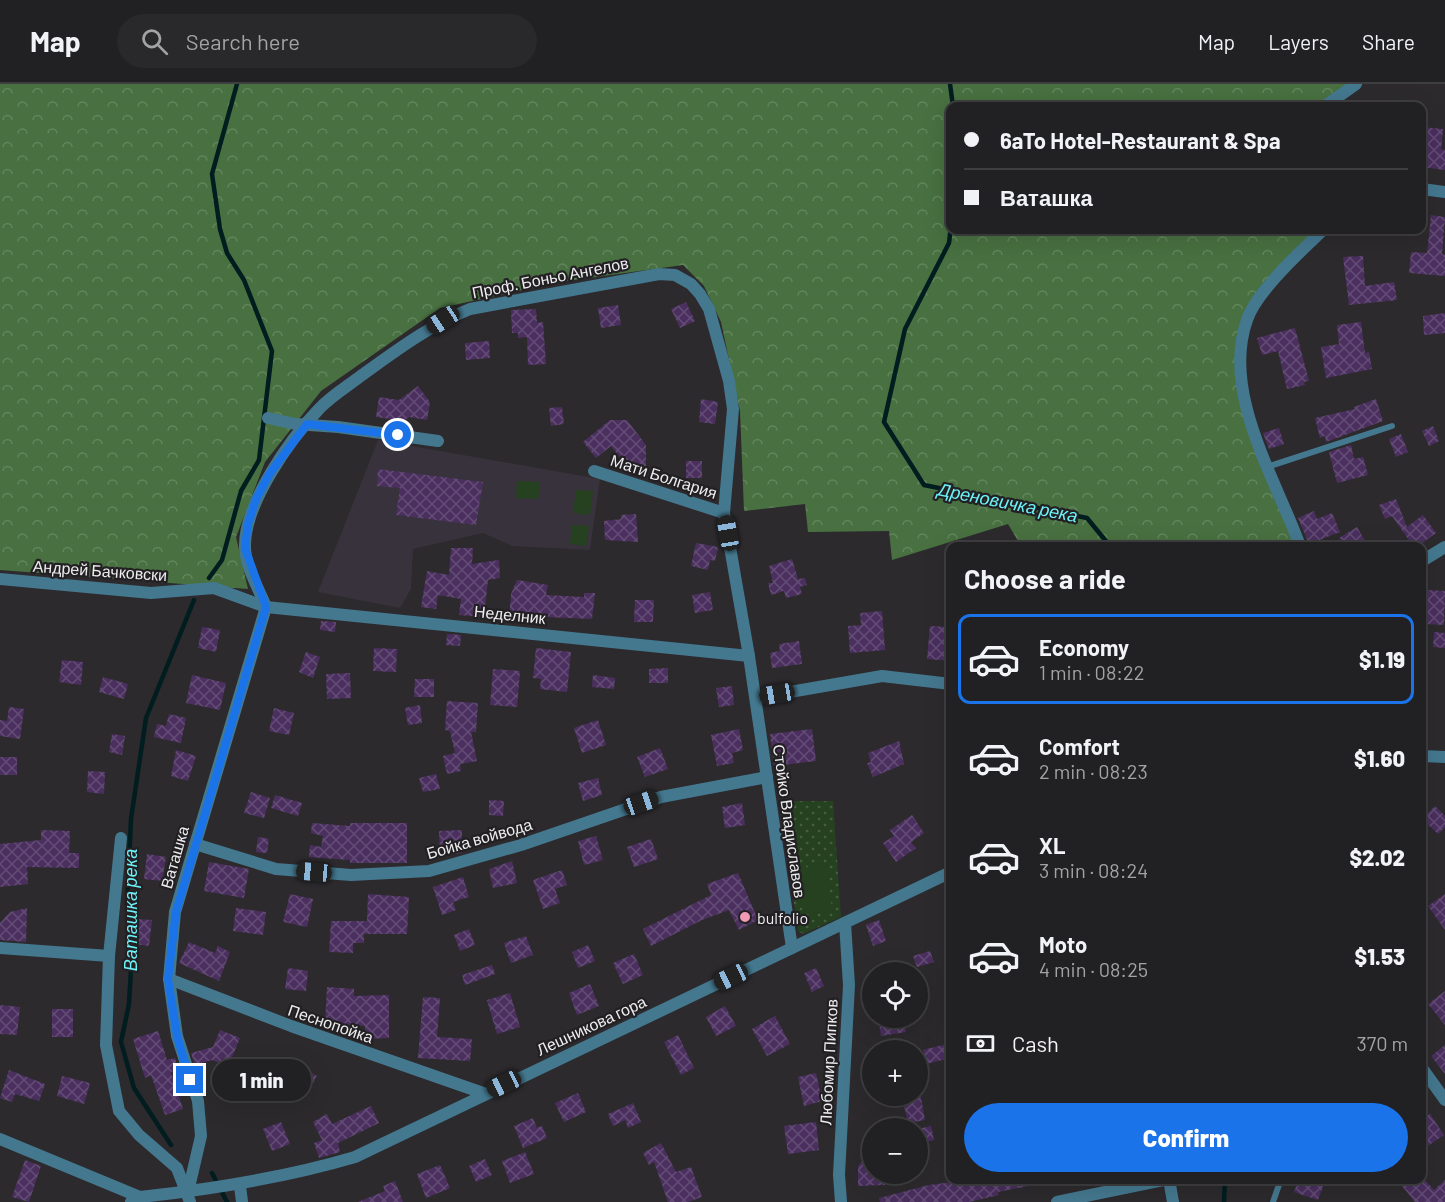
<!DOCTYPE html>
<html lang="en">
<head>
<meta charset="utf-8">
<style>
  body { margin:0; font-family:Barlow,sans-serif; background:#29282a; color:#f1f3f6; height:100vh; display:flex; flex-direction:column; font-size:22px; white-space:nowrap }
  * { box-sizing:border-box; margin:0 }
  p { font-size:20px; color:#a2a3a5 }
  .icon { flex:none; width:33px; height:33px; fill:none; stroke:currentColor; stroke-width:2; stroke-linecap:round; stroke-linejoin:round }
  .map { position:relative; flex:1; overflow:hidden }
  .panel { position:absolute; left:946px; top:458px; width:480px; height:642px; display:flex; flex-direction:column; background:#212022; border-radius:12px; box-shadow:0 6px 24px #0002,0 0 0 2px #3e3e40 }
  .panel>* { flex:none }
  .guide { position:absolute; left:946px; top:18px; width:480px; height:132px; border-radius:12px; box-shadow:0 6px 24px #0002,0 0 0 2px #3e3e40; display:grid; align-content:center; height:132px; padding:0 18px; background:#212022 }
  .controls { position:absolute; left:862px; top:878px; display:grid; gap:12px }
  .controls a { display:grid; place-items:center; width:66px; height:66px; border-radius:50%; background:#212022; box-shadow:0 6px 24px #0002,0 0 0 2px #3e3e40; font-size:30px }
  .end { position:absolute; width:27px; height:27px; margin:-14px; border:8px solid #1a73e8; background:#fff; box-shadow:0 0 0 3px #fff }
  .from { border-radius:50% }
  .bubble { position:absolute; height:42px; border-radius:21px; background:#212022; box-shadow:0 6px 24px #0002,0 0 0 2px #3e3e40; font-size:20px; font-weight:800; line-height:42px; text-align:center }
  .car { position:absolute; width:18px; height:36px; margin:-18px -9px; border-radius:8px; box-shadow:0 0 4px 2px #0007; background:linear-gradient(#222 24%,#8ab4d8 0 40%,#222 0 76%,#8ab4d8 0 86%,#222 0) }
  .guide b { display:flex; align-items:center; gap:21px; height:57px; font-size:22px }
  .guide b+b { border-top:2px solid #3e3e40 }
  .guide i { width:15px; height:15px; background:#f1f3f6 }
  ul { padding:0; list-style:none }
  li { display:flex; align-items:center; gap:18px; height:90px; margin:0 12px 9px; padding:0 6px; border:3px solid transparent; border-radius:12px }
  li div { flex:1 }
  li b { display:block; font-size:22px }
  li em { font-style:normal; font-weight:800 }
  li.current { border-color:#1a73e8 }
  li>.icon { width:54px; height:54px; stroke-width:1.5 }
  h2 { padding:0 18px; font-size:27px; line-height:72px }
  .pay { display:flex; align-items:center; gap:15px; height:66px; padding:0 18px; font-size:22px }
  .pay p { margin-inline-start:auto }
  .primary-button { display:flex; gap:12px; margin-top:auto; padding:12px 18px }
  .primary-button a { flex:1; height:69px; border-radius:36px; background:#1a73e8; color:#fff; font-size:24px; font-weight:800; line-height:69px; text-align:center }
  header { display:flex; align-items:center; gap:36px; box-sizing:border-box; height:84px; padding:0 30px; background:#212022; border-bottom:2px solid #3e3e40 }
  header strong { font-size:28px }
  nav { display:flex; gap:33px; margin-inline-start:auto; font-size:21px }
  .search { width:420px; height:54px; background:#29282a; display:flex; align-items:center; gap:15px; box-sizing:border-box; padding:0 21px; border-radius:33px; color:#a2a3a5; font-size:22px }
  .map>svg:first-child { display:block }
  .built { fill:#37323b }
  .green { fill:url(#green-dots) }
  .forest { fill:url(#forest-crowns) }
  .pitch { fill:#25411f }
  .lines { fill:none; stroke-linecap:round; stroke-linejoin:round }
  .stream { stroke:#011d1f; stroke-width:4.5 }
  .building { fill:url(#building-cross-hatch) }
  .service { stroke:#44788f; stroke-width:6 }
  .minor { stroke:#44788f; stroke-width:12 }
  .route { stroke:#1a73e8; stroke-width:8 }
  .poi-dot { fill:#f09ab5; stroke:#222023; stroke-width:2 }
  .labels { text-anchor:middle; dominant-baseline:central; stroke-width:4.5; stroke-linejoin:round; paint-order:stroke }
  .street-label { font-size:16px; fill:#edecee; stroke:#222023 }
  .poi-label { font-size:16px; fill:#edecee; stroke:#222023; text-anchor:start }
  .water-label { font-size:18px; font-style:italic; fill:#6cf1f7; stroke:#222023 }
</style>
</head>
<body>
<header>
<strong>Map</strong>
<div class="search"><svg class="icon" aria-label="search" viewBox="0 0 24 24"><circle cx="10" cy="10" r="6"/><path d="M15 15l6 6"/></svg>Search here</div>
<nav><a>Map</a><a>Layers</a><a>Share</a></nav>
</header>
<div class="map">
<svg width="1445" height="1118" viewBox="0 0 1445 1118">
  <defs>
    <pattern id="green-dots" width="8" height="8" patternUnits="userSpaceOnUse" patternTransform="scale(1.5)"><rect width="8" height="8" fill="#25411f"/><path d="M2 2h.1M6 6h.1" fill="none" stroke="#455d40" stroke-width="1.8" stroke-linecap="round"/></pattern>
    <pattern id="forest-crowns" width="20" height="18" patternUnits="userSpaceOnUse" patternTransform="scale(1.5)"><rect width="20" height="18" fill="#487040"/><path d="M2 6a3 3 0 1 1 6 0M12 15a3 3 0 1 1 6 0" fill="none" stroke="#63855c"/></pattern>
    <pattern id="building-cross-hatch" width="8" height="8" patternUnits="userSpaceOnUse" patternTransform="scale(1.5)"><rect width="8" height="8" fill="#4a2f5f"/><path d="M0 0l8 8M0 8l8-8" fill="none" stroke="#644d76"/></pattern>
  </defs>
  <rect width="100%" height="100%" fill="#2c2a2d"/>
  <path class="built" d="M378 356 600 395 590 466 512 462 483 449 413 465 411 505 400 524 318 508Z"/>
  <path class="green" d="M779 717H833L841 833 803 850 798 847Z"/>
  <path class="forest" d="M0 0H1356L1325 22H951V146H1323L1247 235 1240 277 1250 342 1300 462H1021L1008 440 892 476 889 447 808 448 805 420 744 427 740 327 721 238 704 202 683 181 560 198 440 224 321 307 265 378 236 453 248 505 0 486Z"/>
  <g class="pitch">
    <path d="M517 397 540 398 538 415 516 414Z"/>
    <path d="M576 406 593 407 590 431 573 429Z"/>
    <path d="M572 441 589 442 586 462 570 460Z"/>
    <path d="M827 781 832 827 803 830 799 784Z"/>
  </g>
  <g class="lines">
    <g class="stream">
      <path d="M950 0 953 22"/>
      <path d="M951 142 949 159 905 245 884 338 924 401 1087 434 1110 462"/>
      <path d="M209 494 222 476 241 407 259 376 272 267 244 196 227 169 220 145 212 90 237 0"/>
      <path d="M171 1061 134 1004 121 958 129 920 133 850 127 821 131 735 146 634 194 516"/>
      <path d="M212 1089 227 1118"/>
      <path d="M1224 1118 1225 1095"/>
    </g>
  </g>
  <g class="building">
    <path d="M1422 43 1443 45 1441 65 1445 66V86L1422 83Z"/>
    <path d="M1431 131 1445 133 1442 170 1445 171V192L1409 189 1411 168 1427 169Z"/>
    <path d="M1363 172 1365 202 1394 198 1397 216 1349 221 1343 173Z"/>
    <path d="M686 218 695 237 680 244 671 225Z"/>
    <path d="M618 221 621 241 601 244 598 224Z"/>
    <path d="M536 225 537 239 543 238 546 280 528 281 527 253 518 254V249H512L511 226Z"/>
    <path d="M1445 229V249L1424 251 1423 232Z"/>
    <path d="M1361 238 1365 269 1369 268 1372 285 1326 294 1321 263 1339 260 1337 241Z"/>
    <path d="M1295 244 1309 297 1304 298 1305 301 1287 305 1278 267 1262 271 1257 254Z"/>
    <path d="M489 257 490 274 466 276 465 259Z"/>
    <path d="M418 302 430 318 427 336 409 333 404 337 376 333 379 313 399 316Z"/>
    <path d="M701 315 718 318 715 340 699 338Z"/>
    <path d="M1376 315 1383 337 1326 358 1325 352 1320 354 1315 334 1355 325 1354 323Z"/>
    <path d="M562 323 564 340 551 342 549 324Z"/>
    <path d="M610 336H627L646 361V383H639V386H623V377L611 362 596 374 583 358Z"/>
    <path d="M1433 342 1439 357 1429 362 1422 347Z"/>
    <path d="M1279 344 1284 360 1269 365 1263 349Z"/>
    <path d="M1401 350 1408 368 1396 373 1389 355Z"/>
    <path d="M1351 361 1354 375 1363 373 1368 391 1337 399 1329 368Z"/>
    <rect x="686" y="377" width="16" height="17"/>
    <path d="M378 385 483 398 476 441 396 431 400 404 377 402Z"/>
    <path d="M1396 415 1407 443 1423 431 1436 449 1418 462H1413L1392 432 1385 435 1379 421Z"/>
    <path d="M1314 427 1317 435 1332 429 1340 448 1309 460 1298 434Z"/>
    <path d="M636 430 638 458 605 456 604 437 621 435V431Z"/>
    <path d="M1357 443 1368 462H1344L1339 454Z"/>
    <path d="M696 459 718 463 715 477 710 476 708 486 691 482Z"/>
    <path d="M451 464H473L472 480 499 476 500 494 488 496 484 533 459 531 461 515 438 511 436 525 421 523 427 487 449 491Z"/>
    <path d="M792 475 798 495 805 494 807 501 800 503 802 510 786 514 784 507 771 511 768 499H773L769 482Z"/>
    <path d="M517 496 548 501 546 511 584 513V509H595L592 535 544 533 543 539 509 535 511 510Z"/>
    <path d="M1427 506 1445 507 1444 541 1425 540Z"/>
    <path d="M710 508 713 526 695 529 692 511Z"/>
    <path d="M635 516H654L653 538H634Z"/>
    <path d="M882 527 885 566 850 569 848 542 861 541 860 529Z"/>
    <path d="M321 537 336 538 335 548 320 546Z"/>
    <path d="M930 542 951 543V577L927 575Z"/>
    <path d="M202 543 220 546 216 568 198 564Z"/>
    <path d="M1434 548 1445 549V564L1433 563Z"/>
    <path d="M447 550 461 551 460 562 446 561Z"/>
    <path d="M799 557 802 580 772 584 770 569 780 567 779 560Z"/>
    <path d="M374 564 397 565 396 588 373 587Z"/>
    <path d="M536 564 571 568 567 608 540 605 541 595 533 594Z"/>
    <path d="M306 568 320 573 313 594 299 588Z"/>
    <path d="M62 576 83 578 81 601 59 598Z"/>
    <path d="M668 584V599H649V585Z"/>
    <path d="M493 585 520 587 517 623 490 621Z"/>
    <path d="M350 589 351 614 327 615 326 590Z"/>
    <path d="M192 591 226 599 220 626 186 619Z"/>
    <path d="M593 591 615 594 614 605 592 603Z"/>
    <path d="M103 593 128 600 124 615 99 608Z"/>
    <path d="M415 595H434V613H414Z"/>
    <path d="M732 602 734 621 719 623 716 604Z"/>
    <path d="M447 617 478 619 476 648H471L477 677 460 680 461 687 447 690 443 672 455 669 450 647 445 646Z"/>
    <path d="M420 621 422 639 408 641 405 624Z"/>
    <path d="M9 623 24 625 20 655 0 652V636L7 637Z"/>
    <path d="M274 624 294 629 289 651 269 647Z"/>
    <path d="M169 630 186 634 181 659 154 653 157 640 166 642Z"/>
    <path d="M598 636 606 661 582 669 574 644Z"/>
    <path d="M739 645 743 666 732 669 734 679 717 682 711 651Z"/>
    <path d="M812 645 816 677 774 682 770 650Z"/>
    <path d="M112 650 125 652 122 671 109 668Z"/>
    <path d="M899 657 904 680 873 693 867 679 871 678 868 669Z"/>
    <path d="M660 664 668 685 645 693 637 673Z"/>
    <path d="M176 666 196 672 188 697 171 692Z"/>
    <rect x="0" y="673" width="17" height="18"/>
    <path d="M88 687 105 688 104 710 87 708Z"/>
    <path d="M436 690 440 705 423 708 419 694Z"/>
    <path d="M598 694 602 711 583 717 578 699Z"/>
    <path d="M251 708 270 714 264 734 244 729Z"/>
    <path d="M275 711 302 719 298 732 271 724Z"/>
    <path d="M489 716 504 717 503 732 489 731Z"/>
    <path d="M742 719 745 741 725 744 722 723Z"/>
    <path d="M1435 722 1445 732V743L1438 750 1422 735Z"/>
    <path d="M912 731 924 749 911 758 916 764 896 778 883 759 894 752 890 746Z"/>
    <path d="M312 739 350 742V739H407V779H350V776L309 773 310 761 321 763 323 752 311 749Z"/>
    <path d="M41 746 70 747 69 769H79V784L27 783 28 800 0 803V760L41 756Z"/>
    <path d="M462 746V769L440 772 439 747Z"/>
    <path d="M596 752 603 776 584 781 578 757Z"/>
    <path d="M258 753 269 755 267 769 256 768Z"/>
    <path d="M651 755 658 775 634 783 627 763Z"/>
    <path d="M147 770 166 773 162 797 144 795Z"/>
    <path d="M512 777 517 799 493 804 489 785Z"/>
    <path d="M209 778 249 785 244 814 204 807Z"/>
    <path d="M562 786 567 801 555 805 560 819 543 825 533 796Z"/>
    <path d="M738 789 758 836 739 846 729 826 702 836 651 862 643 845 711 811 707 800Z"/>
    <path d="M463 793 469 813 453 818 456 826 442 831 433 803Z"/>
    <path d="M290 810 313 815 307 843 283 838Z"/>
    <path d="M368 810 409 813 407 850H364V859H353V869L329 868 331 837H367Z"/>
    <path d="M1445 810V846L1428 822Z"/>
    <path d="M27 824 26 858 0 856V839L10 828Z"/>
    <path d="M236 824 266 828 263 851 233 847Z"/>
    <path d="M138 835 152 836 149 862 135 860Z"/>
    <path d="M879 836 886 857 873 862 866 841Z"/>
    <path d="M469 845 475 861 460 867 454 851Z"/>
    <path d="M526 852 533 871 511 879 504 859Z"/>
    <path d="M189 858 215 869 218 862 230 868 219 897 179 879Z"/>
    <path d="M588 861 595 877 578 884 572 868Z"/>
    <path d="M930 867 934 878 917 883 913 872Z"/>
    <path d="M634 870 643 891 623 900 613 879Z"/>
    <path d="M492 881 495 890 465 901 462 891Z"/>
    <path d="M288 884 308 887 306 907 285 905Z"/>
    <path d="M816 884 824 902 812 908 804 889Z"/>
    <path d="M590 900 599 922 577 931 569 909Z"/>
    <path d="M327 903 354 905V912L389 911V954L365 955V942L325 940Z"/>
    <path d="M1445 907V941L1428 920Z"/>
    <path d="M510 909 520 943 497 950 487 916Z"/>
    <path d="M423 913 440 914 437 953 472 955 470 977 418 974Z"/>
    <path d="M0 921 20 923 17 951 0 950Z"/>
    <path d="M725 922 736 942 716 952 706 933Z"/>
    <rect x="52" y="925" width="21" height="28"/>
    <path d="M775 932 790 960 767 972 752 945Z"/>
    <path d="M878 933H903L906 948 881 952Z"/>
    <path d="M220 946 240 954 228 983 212 976 195 981 191 969 213 963Z"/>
    <path d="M158 947 167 976 175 974 179 986 171 988 183 1025 165 1031 151 991 145 994 133 955Z"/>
    <path d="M678 951 694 984 681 991 664 958Z"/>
    <path d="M951 959V974L926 980 923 966Z"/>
    <path d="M1445 961V990L1431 972Z"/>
    <path d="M303 984 317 992 309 1006 295 997Z"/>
    <path d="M9 986 45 1000 39 1017 15 1010 12 1018 0 1014Z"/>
    <path d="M816 989 822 1017 804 1022 798 993Z"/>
    <path d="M62 992 90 999 84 1020 57 1012Z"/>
    <path d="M578 1009 586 1028 564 1038 555 1019Z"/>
    <path d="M920 1009 925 1036 908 1039 902 1013Z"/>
    <path d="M633 1019 641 1038 628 1044 625 1036 613 1042 608 1030Z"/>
    <path d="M371 1022 379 1039 338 1059 340 1068 319 1074 314 1059 322 1056 313 1038 327 1030 332 1040Z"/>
    <path d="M1430 1030 1444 1051 1422 1066V1036Z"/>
    <path d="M533 1034 537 1044 542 1042 547 1054 523 1064 514 1042Z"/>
    <path d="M281 1038 290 1060 272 1067 263 1045Z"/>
    <path d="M816 1038 819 1066 788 1070 784 1042Z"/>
    <path d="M931 1042 934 1056 918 1060V1045Z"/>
    <path d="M661 1059 676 1088 691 1083 702 1113 688 1118H668L654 1078 649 1081 643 1069Z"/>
    <path d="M873 1065V1089H892L885 1101 858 1102V1082Z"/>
    <path d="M525 1068 534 1090 510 1099 502 1077Z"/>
    <path d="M485 1075 492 1091 476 1098 469 1082Z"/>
    <path d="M25 1076 41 1082 29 1118 12 1113Z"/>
    <path d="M440 1081 450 1104 426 1114 417 1090Z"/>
    <path d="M976 1095H1037L1038 1100 998 1108 999 1111 969 1118H880L879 1114 929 1101Z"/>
    <path d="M1299 1095H1326L1318 1116 1294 1108Z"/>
    <path d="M1409 1095H1424L1434 1106 1445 1096V1118H1415L1402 1102Z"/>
    <path d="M395 1097 403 1118H358L385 1107 383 1102Z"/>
  </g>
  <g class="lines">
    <g class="service">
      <path d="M1267 383 1392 342"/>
      <path d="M1273 1118 1281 1095"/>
    </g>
    <g class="minor">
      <path d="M1325 22 1356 0"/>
      <path d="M1422 105 1445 108"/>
      <path d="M268 334 295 340 338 343 438 357"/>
      <path d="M594 387 724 429"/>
      <path d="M1300 462C1276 395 1221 309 1247 236 1256 208 1301 167 1323 146"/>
      <path d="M1422 477 1445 463"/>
      <path d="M0 495 151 509 214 504 266 523 749 572"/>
      <path d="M266 523C259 505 245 482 245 463 244 420 290 355 319 325 331 312 348 302 362 291 397 266 430 241 470 225L659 190 675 191 691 200 700 210 709 225 729 297 733 325 724 429 749 572 792 864"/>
      <path d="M756 614 882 592 951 600"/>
      <path d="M1422 672 1445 673"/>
      <path d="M121 754 109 872 106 961 119 1027 139 1051 177 1084 190 1118"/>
      <path d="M195 760 276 785 351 791 429 787 521 761 661 713 767 693"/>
      <path d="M0 864 109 872"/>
      <path d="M169 895 291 942 483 1009"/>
      <path d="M1422 984 1445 1016"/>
      <path d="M0 1055 140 1113"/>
      <path d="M1169 1095 1173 1118"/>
      <path d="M240 1102 242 1118"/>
      <path d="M188 1108 201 1052 198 1017 177 952 169 895 175 828 266 523"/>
      <path d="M131 1118 140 1113C214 1105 284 1094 355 1073L951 788"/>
      <path d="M841 1118 839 1091 849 901 845 839"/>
      <path d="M1057 1118 1168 1095"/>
    </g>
  </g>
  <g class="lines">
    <path class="route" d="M190 996 177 952 168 895 176 828 266 523 245 464 248 440 256 415 270 389 307 340 398 351"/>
  </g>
  <circle class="poi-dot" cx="745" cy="833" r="6"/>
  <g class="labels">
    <g class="street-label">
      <text transform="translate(550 193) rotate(-11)">Проф. Боньо Ангелов</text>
      <text transform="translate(664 392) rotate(18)">Мати Болгария</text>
      <text transform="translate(100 486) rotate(4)">Андрей Бачковски</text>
      <text transform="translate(510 530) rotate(6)">Неделник</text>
      <text transform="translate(790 737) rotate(82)">Стойко Владиславов</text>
      <text transform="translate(479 754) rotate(-16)">Бойка войвода</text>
      <text transform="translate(174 773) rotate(-74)">Ваташка</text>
      <text transform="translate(331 939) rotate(19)">Песнопойка</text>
      <text transform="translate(591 941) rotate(-25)">Лешникова гора</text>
      <text transform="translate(828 978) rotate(-87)">Любомир Пипков</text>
    </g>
    <g class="poi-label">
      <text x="757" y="833">bulfolio</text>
    </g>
    <g class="water-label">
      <text transform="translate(1008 418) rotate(11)">Дреновичка река</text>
      <text transform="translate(130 826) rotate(-90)">Ваташка река</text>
    </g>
  </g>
</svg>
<div class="controls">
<a><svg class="icon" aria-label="locate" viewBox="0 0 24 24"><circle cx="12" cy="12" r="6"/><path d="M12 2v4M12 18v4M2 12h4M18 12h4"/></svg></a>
<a>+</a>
<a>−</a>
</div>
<i class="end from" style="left:398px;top:351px"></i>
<i class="end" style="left:190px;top:996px"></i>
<div class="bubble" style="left:212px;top:975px;width:99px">1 min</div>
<i class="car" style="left:443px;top:236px;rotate:237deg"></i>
<i class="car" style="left:728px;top:449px;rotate:350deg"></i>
<i class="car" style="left:777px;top:610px;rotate:260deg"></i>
<i class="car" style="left:641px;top:719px;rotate:71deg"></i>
<i class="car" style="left:314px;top:788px;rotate:275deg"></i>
<i class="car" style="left:731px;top:893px;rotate:245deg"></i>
<i class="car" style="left:504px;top:1000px;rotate:245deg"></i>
<div class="guide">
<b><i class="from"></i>6aTo Hotel-Restaurant &amp; Spa</b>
<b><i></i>Ваташка</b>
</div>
<section class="panel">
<h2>Choose a ride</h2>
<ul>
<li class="current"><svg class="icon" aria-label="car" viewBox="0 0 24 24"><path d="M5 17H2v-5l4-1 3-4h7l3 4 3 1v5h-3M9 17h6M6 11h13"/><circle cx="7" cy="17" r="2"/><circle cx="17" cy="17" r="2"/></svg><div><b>Economy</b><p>1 min · 08:22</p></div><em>$1.19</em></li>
<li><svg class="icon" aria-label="car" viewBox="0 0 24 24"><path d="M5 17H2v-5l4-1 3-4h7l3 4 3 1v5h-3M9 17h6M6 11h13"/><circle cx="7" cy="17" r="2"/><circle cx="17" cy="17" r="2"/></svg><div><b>Comfort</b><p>2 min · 08:23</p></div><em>$1.60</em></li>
<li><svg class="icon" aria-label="car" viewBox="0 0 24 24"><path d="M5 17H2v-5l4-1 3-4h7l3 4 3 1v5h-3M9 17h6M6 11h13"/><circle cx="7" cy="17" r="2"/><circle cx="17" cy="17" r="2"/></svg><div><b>XL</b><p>3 min · 08:24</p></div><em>$2.02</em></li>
<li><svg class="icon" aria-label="car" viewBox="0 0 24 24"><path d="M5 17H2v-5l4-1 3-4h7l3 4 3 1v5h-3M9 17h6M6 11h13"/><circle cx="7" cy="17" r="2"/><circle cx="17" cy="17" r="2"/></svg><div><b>Moto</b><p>4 min · 08:25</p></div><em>$1.53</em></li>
</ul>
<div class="pay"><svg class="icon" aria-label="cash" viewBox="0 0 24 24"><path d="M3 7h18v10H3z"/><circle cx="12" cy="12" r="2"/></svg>Cash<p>370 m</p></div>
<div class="primary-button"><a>Confirm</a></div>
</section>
</div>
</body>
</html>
